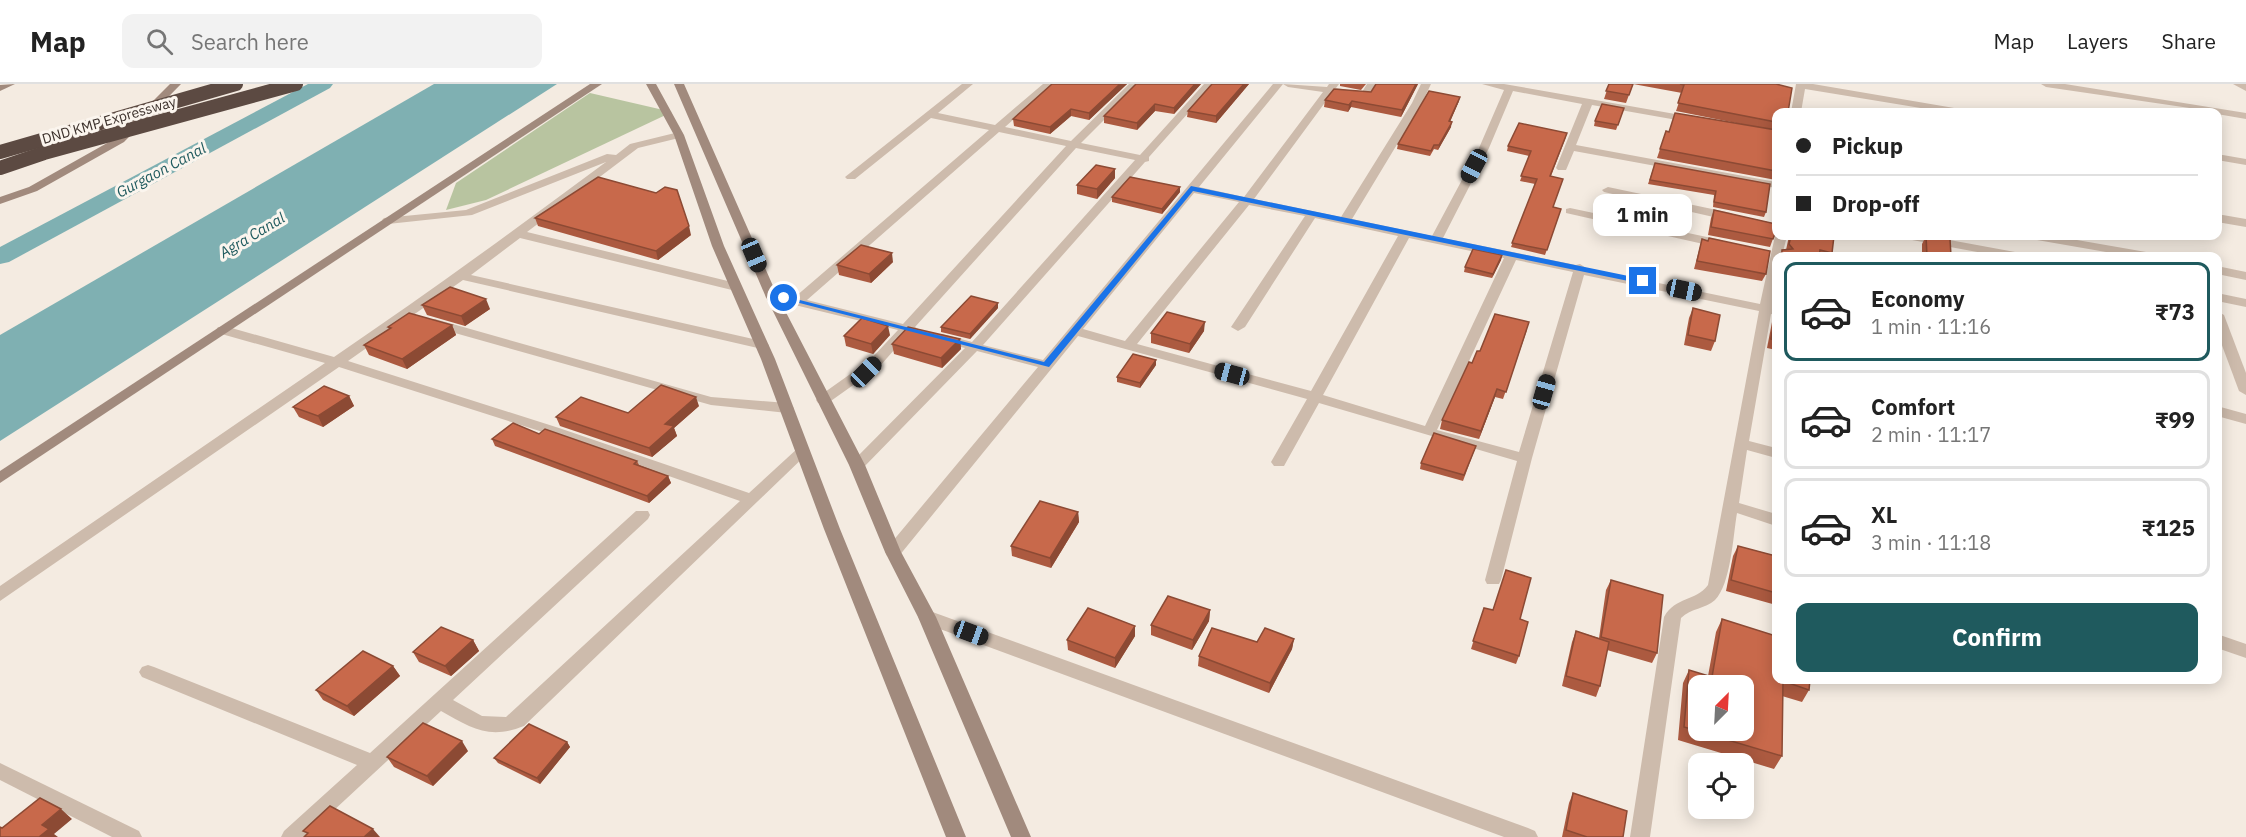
<!DOCTYPE html>
<html lang="en">
<head>
<meta charset="utf-8">
<style>
  body { margin:0; font-family:"IBM Plex Sans",sans-serif; background:#f2f2f2; color:#222; height:100vh; display:flex; flex-direction:column; font-size:22px; white-space:nowrap }
  * { box-sizing:border-box; margin:0 }
  p { font-size:20px; color:#767676 }
  .icon { flex:none; width:33px; height:33px; fill:none; stroke:currentColor; stroke-width:2; stroke-linecap:round; stroke-linejoin:round }
  .map { position:relative; flex:1; overflow:hidden }
  .details { position:absolute; left:1772px; top:168px; width:450px; height:432px; display:flex; flex-direction:column; background:#fff; border-radius:12px; box-shadow:0 3px 15px #0003 }
  .details>* { flex:none }
  .banner { position:absolute; left:1772px; top:24px; width:450px; height:132px; border-radius:12px; box-shadow:0 3px 15px #0003; display:grid; align-content:center; height:132px; padding:0 24px; background:#fff }
  .needle { width:39px; rotate:24deg }
  .tools { position:absolute; left:1688px; top:591px; display:grid; gap:12px }
  .tools a { display:grid; place-items:center; width:66px; height:66px; border-radius:12px; background:#fff; box-shadow:0 3px 15px #0003; font-size:30px }
  .end { position:absolute; width:27px; height:27px; margin:-14px; border:8px solid #1a73e8; background:#fff; box-shadow:0 0 0 3px #fff }
  .from { border-radius:50% }
  .bubble { position:absolute; height:42px; border-radius:12px; background:#fff; box-shadow:0 3px 15px #0003; font-size:20px; font-weight:800; line-height:42px; text-align:center }
  .car { position:absolute; width:18px; height:36px; margin:-18px -9px; border-radius:8px; box-shadow:0 0 4px 2px #0007; background:linear-gradient(#222 24%,#8ab4d8 0 40%,#222 0 76%,#8ab4d8 0 86%,#222 0) }
  .banner b { display:flex; align-items:center; gap:21px; height:57px; font-size:22px }
  .banner b+b { border-top:2px solid #e0e0e0 }
  .banner i { width:15px; height:15px; background:#222 }
  ul { padding:10px 0 0; list-style:none }
  li { display:flex; align-items:center; gap:18px; height:99px; margin:0 12px 9px; padding:0 12px; border:3px solid #e0e0e0; border-radius:12px }
  li div { flex:1 }
  li b { display:block; font-size:22px }
  li em { font-style:normal; font-weight:800 }
  li.on { border-color:#1f5a5e }
  li>.icon { width:54px; height:54px; stroke-width:1.5 }
  .action { display:flex; gap:12px; margin-top:auto; padding:12px 24px }
  .action a { flex:1; height:69px; border-radius:12px; background:#1f5a5e; color:#fff; font-size:24px; font-weight:800; line-height:69px; text-align:center }
  header { display:flex; align-items:center; gap:36px; box-sizing:border-box; height:84px; padding:0 30px; background:#fff; border-bottom:2px solid #e0e0e0 }
  header strong { font-size:28px }
  nav { display:flex; gap:33px; margin-inline-start:auto; font-size:21px }
  .search { width:420px; height:54px; background:#f2f2f2; display:flex; align-items:center; gap:15px; box-sizing:border-box; padding:0 21px; border-radius:12px; color:#767676; font-size:22px }
  .map>svg:first-child { display:block }
  .green { fill:#b8c4a0 }
  .water { fill:#7fb0b2 }
  .lines { fill:none; stroke-linecap:round; stroke-linejoin:round }
  .canal { fill:#7fb0b2; fill-rule:evenodd }
  .street { fill:#cdbbac; fill-rule:evenodd }
  .secondary { fill:#a18a7d; fill-rule:evenodd }
  .highway-bridge { stroke:#5c4a42; stroke-width:14 }
  .wall { fill:#ac5a40 }
  .shaded-wall { fill:#8c4a34 }
  .building { fill:#c8694b; stroke:#8c4a34; stroke-width:1.5; fill-rule:evenodd }
  .route { fill:#1a73e8 }
  .labels { text-anchor:middle; dominant-baseline:central; stroke-width:6; stroke-linejoin:round; paint-order:stroke }
  .far-street-label { font-size:14px; fill:#3b302b; stroke:#fbf5ee }
  .far-water-label { font-size:15px; font-style:italic; fill:#1f5a5e; stroke:#fbf5ee }
</style>
</head>
<body>
<header>
<strong>Map</strong>
<div class="search"><svg class="icon" aria-label="search" viewBox="0 0 24 24"><circle cx="10" cy="10" r="6"/><path d="M15 15l6 6"/></svg>Search here</div>
<nav><a>Map</a><a>Layers</a><a>Share</a></nav>
</header>
<div class="map">
<svg width="2246" height="753" viewBox="0 0 2246 753">
  <rect width="100%" height="100%" fill="#f4ebe1"/>
  <path class="green" d="M590 9 672 28 486 116 446 126 456 99Z"/>
  <path class="water" d="M434 0H557L0 357V251Z"/>
  <g class="lines">
    <path class="canal" d="M308 0H333L330 4 9 178 0 180V163Z"/>
    <g class="street">
      <path d="M962 0H973L938 29 995 41 1043 0H1054L1005 43 1071 57 1129 0H1140L1081 59 1140 71 1204 0H1214L1149 73V77L1145 78 983 261 1043 276 1273 0H1283L1199 103 1244 113 1323 8 1288 3 1283 0 1327 3 1329 0H1339L1336 4 1362 8 1367 0H1377L1369 13 1365 14 1332 9 1254 115 1341 133 1412 19 1421 0H1431L1422 19 1352 135 1432 152 1479 64 1504 6 1482 0H1504L1698 34V38L1694 39 1592 21 1576 61 1776 98V104L1574 67 1566 86H1558L1556 84 1582 20 1513 7 1489 64 1443 154 1576 181 1580 180 1586 184 1760 220 1775 152H1787L1782 172H1776V204L1772 222 1776 223V231L1771 230 1749 357 1776 364V374L1747 366 1739 419 1776 430V442L1737 429C1733 452 1731 500 1715 516 1705 525 1691 524 1681 534L1650 753H1630L1664 533C1676 512 1695 518 1708 501L1759 227 1584 191 1532 374 1501 496 1499 500H1487L1485 496 1517 377 1319 319 1284 382H1274L1271 378 1307 315 1078 252 899 472H887L885 468 887 464 1038 283 977 267 862 385 857 386 849 381 965 264 937 257 935 254 937 251 942 250 972 258 1135 76 1076 64 915 243 920 246 918 249H909L880 282 828 319H818L816 316 818 313 870 276 898 246 766 214 765 211 771 207 795 213 989 46 931 34 855 95H847L845 93ZM999 48 1066 62 903 240 807 216ZM1194 109 1239 118 1125 257 1083 245ZM1249 121 1305 132 1231 243 1238 247 1245 243 1315 134 1398 152 1311 307 1137 260ZM1409 154 1504 174 1425 342 1323 311ZM1516 176 1573 188 1519 368 1437 346Z"/>
      <path d="M1796 0H1813L1960 25 1965 28H1945L1805 5 1801 28H1791Z"/>
      <path d="M2041 0H2065L2246 29V35L2217 30V28L2046 3Z"/>
      <path d="M2233 0H2246V7Z"/>
      <path d="M679 48 683 49V53L638 64 527 148 740 200V206L736 207 520 154 471 191 762 257 769 261 767 264 762 265 463 196 348 277 559 344 749 409 798 364 803 362 810 367 524 642C489 656 471 644 441 627L305 753H281L284 747 357 681 142 593 139 588 142 583 148 581 154 583 370 669 636 427H648L650 431 648 435 453 616 482 632 506 633 740 417 549 350 339 283 0 517V502L325 279 218 249 216 246 218 243H228L334 273C428 209 516 145 606 78L472 131 388 140 382 136 384 134 466 126 607 70 616 71 630 60Z"/>
      <path d="M2217 70 2246 75V81L2217 76Z"/>
      <path d="M1608 103 1731 129 1737 133 1731 137 1604 108 1602 106Z"/>
      <path d="M1570 124 1721 156 1727 160 1721 164 1566 129V125Z"/>
      <path d="M2217 130 2246 135V143L2217 138Z"/>
      <path d="M1906 152H1928L2015 168 2021 172H1999L1912 156Z"/>
      <path d="M2031 152H2054L2146 168 2152 172H2129L2037 156Z"/>
      <path d="M2217 182 2246 188V196L2217 190Z"/>
      <path d="M2217 209 2246 215V223L2217 217Z"/>
      <path d="M2217 227 2224 231 2246 289V311L2239 307 2217 248Z"/>
      <path d="M435 235 711 313 787 319 794 324 787 329 711 321 430 242 428 239 430 236Z"/>
      <path d="M2217 322 2246 330V340L2217 332Z"/>
      <path d="M927 526 1528 744 1535 747 1538 753H1504L921 538 918 533 921 528Z"/>
      <path d="M2217 550 2246 560V574L2217 564Z"/>
      <path d="M0 679 139 747 142 753H112L0 696Z"/>
    </g>
    <g class="secondary">
      <path d="M15 0 0 7V1Z"/>
      <path d="M170 0H181L124 58 37 107 0 120V113L29 103 116 54Z"/>
      <path d="M590 0H602L0 399V387Z"/>
      <path d="M646 0H656L684 51 724 162 775 275 840 445 966 753H946L824 445 761 275 712 162 674 51Z"/>
      <path d="M674 0H684L777 211 865 381 901 468 936 533 1031 753H1011L918 533 885 468 849 381 765 211Z"/>
    </g>
    <g class="highway-bridge">
      <path d="M0 68 236 0"/>
      <path d="M0 84 44 69 296 0"/>
    </g>
  </g>
  <g class="wall">
    <path d="M1052 0H1127L1089 36 1071 32 1050 50 1014 42 1013 35Z"/>
    <path d="M1136 0H1201L1174 30 1155 27 1137 46 1104 39V32Z"/>
    <path d="M1212 0H1249L1216 39 1187 33 1188 27Z"/>
    <path d="M1340 0H1366L1361 6 1340 2Z"/>
    <path d="M1418 0 1401 33 1351 23 1348 28 1324 23 1325 16Z"/>
    <path d="M1609 0H1776V96L1657 74 1666 47 1766 45 1676 27 1682 9 1633 0 1626 19 1604 15Z"/>
    <path d="M1459 17 1450 38 1451 43 1438 66 1434 65 1430 72 1397 65 1398 60Z"/>
    <path d="M1624 24 1616 46 1594 42 1595 37Z"/>
    <path d="M1566 53 1551 92 1553 123 1561 125 1545 171 1511 163 1535 100 1520 97 1529 72 1507 67 1508 62Z"/>
    <path d="M1655 79 1766 128 1764 133 1713 123 1714 111 1648 100Z"/>
    <path d="M1115 85V94L1097 115 1077 110V101Z"/>
    <path d="M1180 108 1162 130 1112 118V113Z"/>
    <path d="M1714 126 1776 140V149H1775L1770 163 1708 151 1711 134Z"/>
    <path d="M535 134 691 151 658 176 538 142Z"/>
    <path d="M1789 152H1834L1832 169 1831 172H1779L1782 166H1786Z"/>
    <path d="M1926 152H1931L1951 172H1922V160Z"/>
    <path d="M1702 155 1766 190 1762 197 1694 185Z"/>
    <path d="M1502 171 1501 176 1492 194 1464 188 1465 183Z"/>
    <path d="M893 178 871 199 839 191 837 181Z"/>
    <path d="M422 221 490 225 465 242 427 231Z"/>
    <path d="M998 224 970 255 941 248V243Z"/>
    <path d="M1693 224 1715 257 1711 267 1684 261 1689 234Z"/>
    <path d="M1776 225V266L1767 264 1773 233Z"/>
    <path d="M452 241 456 251 407 285 369 271 364 261 389 245 388 243Z"/>
    <path d="M1527 246 1503 315 1495 313 1479 355 1440 345 1442 336 1472 279 1480 267Z"/>
    <path d="M1204 247 1189 269 1151 259V249Z"/>
    <path d="M890 251 873 270 846 262 844 252Z"/>
    <path d="M960 255 961 265 942 284 894 270 892 260Z"/>
    <path d="M1156 281 1140 304 1117 298V293Z"/>
    <path d="M349 312 354 322 323 343 299 333 293 323Z"/>
    <path d="M699 322 674 344 677 352 652 373 560 342 556 333 628 329Z"/>
    <path d="M539 350 637 377 639 381 668 392 671 399 649 419 495 362 492 355Z"/>
    <path d="M1476 362 1463 397 1420 385 1421 379Z"/>
    <path d="M1078 428 1079 438 1051 484 1012 472 1011 462Z"/>
    <path d="M1738 462 1776 472V521L1726 507 1733 472Z"/>
    <path d="M1611 496 1657 569 1652 579 1607 566 1600 602 1596 613 1562 602 1572 558 1576 547 1599 554 1606 506Z"/>
    <path d="M1484 524 1520 535 1519 572 1516 580 1471 565Z"/>
    <path d="M1210 526 1209 537 1192 566 1151 551V541Z"/>
    <path d="M1722 535 1810 596 1809 606 1802 618 1782 612V672L1774 685 1678 656 1683 599 1689 586 1708 592 1716 548Z"/>
    <path d="M1135 552 1115 584 1068 566 1067 556Z"/>
    <path d="M1294 555 1292 565 1269 609 1198 582 1199 572Z"/>
    <path d="M473 556 479 567 451 592 419 578 413 568Z"/>
    <path d="M393 582 400 592 354 632 323 616 316 606Z"/>
    <path d="M567 658 570 663 540 700 498 679 494 674Z"/>
    <path d="M468 667 433 702 394 683 387 673Z"/>
    <path d="M1573 709 1623 753H1562L1569 719Z"/>
  </g>
  <g class="shaded-wall">
    <path d="M1120 0H1127L1089 36V29Z"/>
    <path d="M1195 0H1201L1174 30V24Z"/>
    <path d="M1244 0H1249L1216 39V32Z"/>
    <path d="M1416 0H1418L1401 33 1402 26Z"/>
    <path d="M1460 13 1459 17 1448 42 1449 37Z"/>
    <path d="M1352 17 1351 23 1348 28 1349 21Z"/>
    <path d="M1155 20V27L1137 46V39Z"/>
    <path d="M1071 25V32L1050 50V43Z"/>
    <path d="M1452 38 1451 43 1438 66 1439 61Z"/>
    <path d="M1115 85V94L1097 115V105Z"/>
    <path d="M1180 103V108L1162 130V125Z"/>
    <path d="M689 142 691 151 658 176 656 167Z"/>
    <path d="M892 169 893 178 871 199 869 190Z"/>
    <path d="M1502 171 1501 176 1492 194 1493 190Z"/>
    <path d="M486 215 490 225 465 242 461 232Z"/>
    <path d="M998 219V224L970 255V250Z"/>
    <path d="M1205 238 1204 247 1189 269 1190 260Z"/>
    <path d="M452 241 456 251 407 285 402 275Z"/>
    <path d="M888 242 890 251 873 270 871 260Z"/>
    <path d="M960 255 961 265 942 284 941 274Z"/>
    <path d="M1156 276V281L1140 304V299Z"/>
    <path d="M1497 305 1495 313 1479 355 1481 347Z"/>
    <path d="M349 312 354 322 323 343 318 332Z"/>
    <path d="M696 313 699 322 674 344 677 352 652 373 649 364 665 340Z"/>
    <path d="M668 392 671 399 649 419 647 412Z"/>
    <path d="M1078 428 1079 438 1051 484 1050 474Z"/>
    <path d="M1210 526 1209 537 1192 566 1193 556Z"/>
    <path d="M1135 542V552L1115 584V574Z"/>
    <path d="M1294 555 1292 565 1269 609 1270 599Z"/>
    <path d="M473 556 479 567 451 592 445 582Z"/>
    <path d="M393 582 400 592 354 632 347 622Z"/>
    <path d="M462 657 468 667 433 702 427 692Z"/>
    <path d="M567 658 570 663 540 700 537 694Z"/>
    <path d="M61 725 72 735 54 750 58 753H39L42 741Z"/>
    <path d="M373 745 380 753H364Z"/>
  </g>
  <g class="building">
    <path d="M1052 0H1120L1089 29 1071 25 1050 43 1013 35Z"/>
    <path d="M1136 0H1195L1174 24 1155 20 1137 39 1104 32Z"/>
    <path d="M1212 0H1244L1216 32 1188 27Z"/>
    <path d="M1376 0H1416L1402 26 1352 17 1349 21 1325 16 1334 5 1371 8Z"/>
    <path d="M1609 0H1633L1629 11 1606 7Z"/>
    <path d="M1680 0H1776L1792 4 1788 28H1776V38L1678 19 1684 1Z"/>
    <path d="M1429 7 1460 13 1449 37 1452 38 1439 61H1434L1431 67 1398 60Z"/>
    <path d="M1602 20 1624 24 1618 41 1595 37Z"/>
    <path d="M1675 29 1776 46V87L1660 65 1666 47 1669 48Z"/>
    <path d="M1519 39 1567 49 1550 92 1563 95 1553 123 1561 125 1547 166 1512 159 1537 95 1521 92 1531 67 1508 62Z"/>
    <path d="M1655 79 1770 100 1766 128 1714 118 1716 107 1650 96Z"/>
    <path d="M1096 81 1115 85 1097 105 1077 101Z"/>
    <path d="M598 93 656 109 665 103 677 106 689 142 656 167 535 134Z"/>
    <path d="M1130 93 1180 103 1162 125 1112 113Z"/>
    <path d="M1714 126 1776 140V147L1773 155 1711 143Z"/>
    <path d="M1791 152H1834L1832 169 1820 166 1819 172H1782V166L1793 165 1789 160Z"/>
    <path d="M1926 152 1950 155 1951 172H1927Z"/>
    <path d="M1709 154 1770 167 1766 190 1697 177 1702 155 1708 157Z"/>
    <path d="M861 161 892 169 869 190 837 181Z"/>
    <path d="M1473 165 1502 171 1493 190 1465 183Z"/>
    <path d="M450 203 486 215 461 232 422 221Z"/>
    <path d="M971 212 998 219 970 250 941 243Z"/>
    <path d="M1693 224 1720 231 1715 257 1688 251Z"/>
    <path d="M1776 227V257L1771 255Z"/>
    <path d="M1167 228 1205 238 1190 260 1151 249Z"/>
    <path d="M409 229 452 241 402 275 364 261 391 244 388 243Z"/>
    <path d="M1495 230 1529 238 1506 308 1497 305 1481 347 1442 336 1469 278 1472 279 1477 267H1480Z"/>
    <path d="M862 234 888 242 871 260 844 252Z"/>
    <path d="M908 243 960 255 941 274 892 260Z"/>
    <path d="M1133 270 1156 276 1140 299 1117 293Z"/>
    <path d="M661 301 696 313 665 340 674 342 649 364 556 333 581 313 628 329Z"/>
    <path d="M324 302 349 312 318 332 293 323Z"/>
    <path d="M513 339 539 350 545 345 637 377 634 380 668 392 647 412 492 355Z"/>
    <path d="M1434 349 1476 362 1464 391 1421 379Z"/>
    <path d="M1040 417 1078 428 1050 474 1011 462Z"/>
    <path d="M1738 462 1776 472V509L1731 496Z"/>
    <path d="M1506 486 1531 494 1520 535 1528 538 1519 572 1473 557 1484 524 1493 526Z"/>
    <path d="M1611 496 1663 511 1657 569 1601 553Z"/>
    <path d="M1168 512 1210 526 1193 556 1151 541Z"/>
    <path d="M1088 524 1135 542 1115 574 1067 556Z"/>
    <path d="M1722 535 1776 552V596H1810L1809 606 1783 597 1782 672 1684 643 1689 586 1712 593ZM1698 602H1743V646H1698Z"/>
    <path d="M441 543 473 556 445 582 413 568Z"/>
    <path d="M1212 544 1257 558 1265 544 1294 555 1270 599 1199 572Z"/>
    <path d="M1576 547 1609 558 1600 602 1566 592Z"/>
    <path d="M363 567 393 582 347 622 316 606Z"/>
    <path d="M423 639 462 657 427 692 387 673Z"/>
    <path d="M529 640 567 658 537 694 494 674Z"/>
    <path d="M1573 709 1627 727 1623 753H1587L1566 746Z"/>
    <path d="M40 714 61 725 42 741 49 745 39 753H0V743L2 744Z"/>
    <path d="M330 722 373 745 364 753H304L308 749 303 747Z"/>
  </g>
  <path class="route" d="M1191 102 1643 195 1647 197 1643 200 1193 107 1049 283 780 214 784 212 1044 278Z"/>
  <g class="labels">
    <g class="far-street-label">
      <text transform="translate(109 36) rotate(-16)">DND KMP Expressway</text>
    </g>
    <g class="far-water-label">
      <text transform="translate(161 86) rotate(-28)">Gurgaon Canal</text>
      <text transform="translate(252 151) rotate(-31)">Agra Canal</text>
    </g>
  </g>
</svg>
<div class="tools">
<a><svg class="needle" viewBox="-14 -14 28 28"><path d="M0-13l5 13h-10z" fill="#e53935"/><path d="M0 13l5-13h-10z" fill="#767676"/></svg></a>
<a><svg class="icon" aria-label="locate" viewBox="0 0 24 24"><circle cx="12" cy="12" r="6"/><path d="M12 2v4M12 18v4M2 12h4M18 12h4"/></svg></a>
</div>
<i class="end from" style="left:784px;top:214px"></i>
<i class="end" style="left:1643px;top:197px"></i>
<div class="bubble" style="left:1593px;top:110px;width:99px">1 min</div>
<i class="car" style="left:1474px;top:82px;rotate:208deg"></i>
<i class="car" style="left:754px;top:171px;rotate:157deg"></i>
<i class="car" style="left:1684px;top:206px;rotate:102deg"></i>
<i class="car" style="left:866px;top:288px;rotate:45deg"></i>
<i class="car" style="left:1232px;top:290px;rotate:285deg"></i>
<i class="car" style="left:1544px;top:308px;rotate:16deg"></i>
<i class="car" style="left:971px;top:549px;rotate:110deg"></i>
<div class="banner">
<b><i class="from"></i>Pickup</b>
<b><i></i>Drop-off</b>
</div>
<section class="details">
<ul>
<li class="on"><svg class="icon" aria-label="car" viewBox="0 0 24 24"><path d="M5 17H2v-5l4-1 3-4h7l3 4 3 1v5h-3M9 17h6M6 11h13"/><circle cx="7" cy="17" r="2"/><circle cx="17" cy="17" r="2"/></svg><div><b>Economy</b><p>1 min · 11:16</p></div><em>₹73</em></li>
<li><svg class="icon" aria-label="car" viewBox="0 0 24 24"><path d="M5 17H2v-5l4-1 3-4h7l3 4 3 1v5h-3M9 17h6M6 11h13"/><circle cx="7" cy="17" r="2"/><circle cx="17" cy="17" r="2"/></svg><div><b>Comfort</b><p>2 min · 11:17</p></div><em>₹99</em></li>
<li><svg class="icon" aria-label="car" viewBox="0 0 24 24"><path d="M5 17H2v-5l4-1 3-4h7l3 4 3 1v5h-3M9 17h6M6 11h13"/><circle cx="7" cy="17" r="2"/><circle cx="17" cy="17" r="2"/></svg><div><b>XL</b><p>3 min · 11:18</p></div><em>₹125</em></li>
</ul>
<div class="action"><a>Confirm</a></div>
</section>
</div>
</body>
</html>
